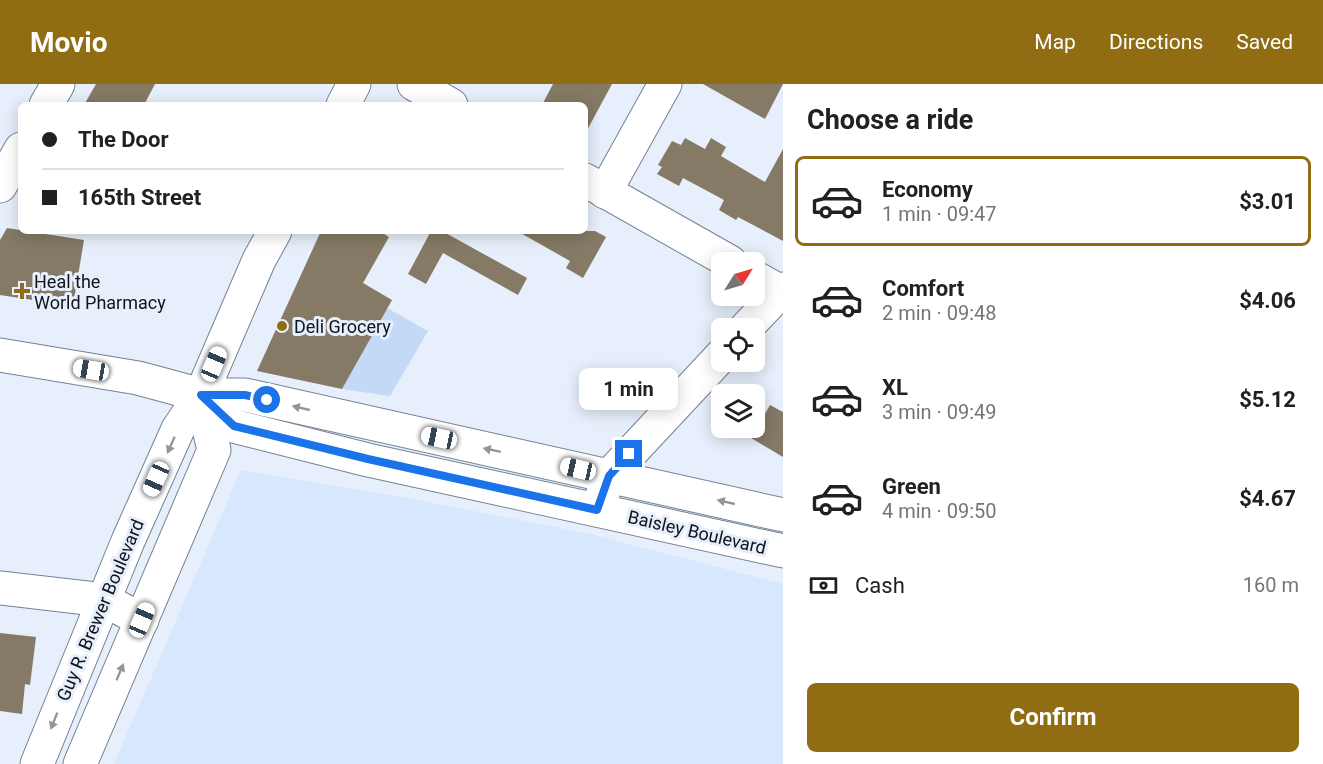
<!DOCTYPE html>
<html lang="en">
<head>
<meta charset="utf-8">
<style>
  body { margin:0; font-family:Roboto,sans-serif; background:#f2f2f2; color:#202124; height:100vh; display:flex; flex-direction:column; font-size:22px; white-space:nowrap }
  * { box-sizing:border-box; margin:0 }
  p { font-size:20px; color:#757577 }
  .icon { flex:none; width:33px; height:33px; fill:none; stroke:currentColor; stroke-width:2; stroke-linecap:round; stroke-linejoin:round }
  .map { position:relative; flex:1; overflow:hidden }
  .side { display:flex; flex-direction:column; background:#fff; width:540px }
  .side>* { flex:none }
  .hud { position:absolute; left:18px; top:18px; width:570px; height:132px; border-radius:9px; box-shadow:0 3px 15px #0003; display:grid; align-content:center; height:132px; padding:0 24px; background:#fff }
  .needle { width:39px; rotate:53deg }
  .buttons { position:absolute; left:711px; top:168px; display:grid; gap:12px }
  .buttons a { display:grid; place-items:center; width:54px; height:54px; border-radius:9px; background:#fff; box-shadow:0 3px 15px #0003; font-size:30px }
  .end { position:absolute; width:27px; height:27px; margin:-14px; border:8px solid #1a73e8; background:#fff; box-shadow:0 0 0 3px #fff }
  .from { border-radius:50% }
  .bubble { position:absolute; height:42px; border-radius:9px; background:#fff; box-shadow:0 3px 15px #0003; font-size:20px; font-weight:700; line-height:42px; text-align:center }
  .car { position:absolute; width:18px; height:36px; margin:-18px -9px; border-radius:8px; box-shadow:0 0 4px 2px #0007; background:linear-gradient(#fff 24%,#345 0 40%,#fff 0 76%,#345 0 86%,#fff 0) }
  .hud b { display:flex; align-items:center; gap:21px; height:57px; font-size:22px }
  .hud b+b { border-top:2px solid #e0e0e0 }
  .hud i { width:15px; height:15px; background:#202124 }
  ul { padding:0; list-style:none }
  li { display:flex; align-items:center; gap:18px; height:90px; margin:0 12px 9px; padding:0 12px; border:3px solid transparent; border-radius:9px }
  li div { flex:1 }
  li b { display:block; font-size:22px }
  li em { font-style:normal; font-weight:700 }
  li.on { border-color:#906c12 }
  li>.icon { width:54px; height:54px; stroke-width:1.5 }
  h2 { padding:0 24px; font-size:27px; line-height:72px }
  .pay { display:flex; align-items:center; gap:15px; height:66px; padding:0 24px; font-size:22px }
  .pay p { margin-inline-start:auto }
  .action { display:flex; gap:12px; margin-top:auto; padding:12px 24px }
  .action a { flex:1; height:69px; border-radius:9px; background:#906c12; color:#fff; font-size:24px; font-weight:700; line-height:69px; text-align:center }
  header { display:flex; align-items:center; gap:36px; box-sizing:border-box; height:84px; padding:0 30px; background:#906c12; color:#fff }
  header strong { font-size:28px }
  nav { display:flex; gap:33px; margin-inline-start:auto; font-size:21px }
  main { display:flex; flex:1; min-height:0 }
  .map>svg:first-child { display:block }
  .built { fill:#d7e7fd }
  .green { fill:#c3d9f6 }
  .building { fill:#847a65 }
  .lines { fill:none; stroke-linecap:round; stroke-linejoin:round }
  .minor-casing { stroke:#748294; stroke-width:35 }
  .major-casing { stroke:#748294; stroke-width:35 }
  .minor { stroke:#fff; stroke-width:33 }
  .major { stroke:#fff; stroke-width:33 }
  .oneway { fill:#939598 }
  .route { stroke:#1a73e8; stroke-width:8 }
  .poi-dot { fill:#906c12; stroke:#e6effb; stroke-width:2 }
  .labels { text-anchor:middle; dominant-baseline:central; stroke-width:6; stroke-linejoin:round; paint-order:stroke }
  .poi-label { font-size:18px; fill:#0f141b; stroke:#e6effb; text-anchor:start }
  .street-label { font-size:18px; fill:#0f141b; stroke:#e6effb }
</style>
</head>
<body>
<header>
<strong>Movio</strong>
<nav><a>Map</a><a>Directions</a><a>Saved</a></nav>
</header>
<main>
<div class="map">
<svg width="783" height="680" viewBox="0 0 783 680">
  <rect width="100%" height="100%" fill="#e6effb"/>
  <path class="built" d="M241 386 402 413 586 449 783 500V680H114Z"/>
  <path class="green" d="M387 224 428 247 390 312 342 305Z"/>
  <g class="building">
    <path d="M96 0H155L144 21H84Z"/>
    <path d="M553 0H612L585 50V21H542Z"/>
    <path d="M703 0H783L765 35Z"/>
    <path d="M685 54 705 65 711 54 726 63 721 72 765 98 783 65V157L738 133 736 136 719 126 724 116 683 94 679 102 657 90 662 83 658 81 672 57 681 61Z"/>
    <path d="M7 144 84 156 73 222 0 211V156Z"/>
    <path d="M321 147H379L389 153 363 199 392 216 342 305 257 287Z"/>
    <path d="M431 147H442L527 194 518 211 443 169 426 200 408 190Z"/>
    <path d="M517 147H595L606 153 583 194 566 184 570 177Z"/>
    <path d="M770 321 783 328V373L751 354Z"/>
    <path d="M0 549 36 553 30 601 25 600 22 630 0 627Z"/>
  </g>
  <g class="lines">
    <defs>
      <g id="minor">
        <path d="M414 0 451 21"/>
        <path d="M46 21 58 0"/>
        <path d="M585 96 730 178"/>
        <path d="M0 102 21 65"/>
        <path d="M605 108 665 0"/>
        <path d="M754 193 781 208"/>
        <path d="M746 244 783 205"/>
        <path d="M597 426 609 392 722 271"/>
        <path d="M0 504 104 516 142 536"/>
      </g>
      <g id="major">
        <path d="M343 21 354 0"/>
        <path d="M0 271 138 294 201 311H245L783 431"/>
        <path d="M201 311 233 342 368 376 783 467"/>
        <path d="M37 680 128 457 178 345 201 311 259 176 275 147"/>
        <path d="M80 680 214 366 201 311"/>
      </g>
    </defs>
    <use href="#minor" class="minor-casing"/>
    <use href="#major" class="major-casing"/>
    <use href="#minor" class="minor"/>
    <use href="#major" class="major"/>
  </g>
  <defs><path id="oneway-solid" d="M-6-.8H1V-3.2L6.5 0L1 3.2V.8H-6Z" transform="scale(1.5)"/></defs>
  <g class="oneway">
    <use href="#oneway-solid" transform="translate(301 324) rotate(-167)"/>
    <use href="#oneway-solid" transform="translate(171 361) rotate(114)"/>
    <use href="#oneway-solid" transform="translate(492 366) rotate(-168)"/>
    <use href="#oneway-solid" transform="translate(726 418) rotate(-167)"/>
    <use href="#oneway-solid" transform="translate(120 588) rotate(-67)"/>
    <use href="#oneway-solid" transform="translate(54 637) rotate(112)"/>
  </g>
  <g class="lines">
    <path class="route" d="M267 316 245 311H201L234 342 368 375 597 426 609 392 629 370"/>
  </g>
  <g class="poi-dot">
    <path d="M19 198h6v6h6v6h-6v6h-6v-6h-6v-6h6z"/>
    <circle cx="282" cy="242" r="6"/>
  </g>
  <g class="labels">
    <g class="poi-label">
      <text x="34" y="197">Heal the<tspan x="34" dy="21">World Pharmacy</tspan></text>
      <text x="294" y="242">Deli Grocery</text>
    </g>
    <g class="street-label">
      <text transform="translate(697 448) rotate(13)">Baisley Boulevard</text>
      <text transform="translate(100 526) rotate(-67)">Guy R. Brewer Boulevard</text>
    </g>
  </g>
</svg>
<div class="buttons">
<a><svg class="needle" viewBox="-14 -14 28 28"><path d="M0-13l5 13h-10z" fill="#e53935"/><path d="M0 13l5-13h-10z" fill="#757577"/></svg></a>
<a><svg class="icon" aria-label="locate" viewBox="0 0 24 24"><circle cx="12" cy="12" r="6"/><path d="M12 2v4M12 18v4M2 12h4M18 12h4"/></svg></a>
<a><svg class="icon" aria-label="layers" viewBox="0 0 24 24"><path d="M12 4l9 5-9 5-9-5zM3 14l9 5 9-5"/></svg></a>
</div>
<i class="end from" style="left:267px;top:316px"></i>
<i class="end" style="left:629px;top:370px"></i>
<div class="bubble" style="left:579px;top:284px;width:99px">1 min</div>
<i class="car" style="left:214px;top:280px;rotate:23deg"></i>
<i class="car" style="left:91px;top:286px;rotate:280deg"></i>
<i class="car" style="left:439px;top:354px;rotate:282deg"></i>
<i class="car" style="left:578px;top:385px;rotate:283deg"></i>
<i class="car" style="left:156px;top:395px;rotate:204deg"></i>
<i class="car" style="left:142px;top:536px;rotate:23deg"></i>
<div class="hud">
<b><i class="from"></i>The Door</b>
<b><i></i>165th Street</b>
</div>
</div>
<section class="side">
<h2>Choose a ride</h2>
<ul>
<li class="on"><svg class="icon" aria-label="car" viewBox="0 0 24 24"><path d="M5 17H2v-5l4-1 3-4h7l3 4 3 1v5h-3M9 17h6M6 11h13"/><circle cx="7" cy="17" r="2"/><circle cx="17" cy="17" r="2"/></svg><div><b>Economy</b><p>1 min · 09:47</p></div><em>$3.01</em></li>
<li><svg class="icon" aria-label="car" viewBox="0 0 24 24"><path d="M5 17H2v-5l4-1 3-4h7l3 4 3 1v5h-3M9 17h6M6 11h13"/><circle cx="7" cy="17" r="2"/><circle cx="17" cy="17" r="2"/></svg><div><b>Comfort</b><p>2 min · 09:48</p></div><em>$4.06</em></li>
<li><svg class="icon" aria-label="car" viewBox="0 0 24 24"><path d="M5 17H2v-5l4-1 3-4h7l3 4 3 1v5h-3M9 17h6M6 11h13"/><circle cx="7" cy="17" r="2"/><circle cx="17" cy="17" r="2"/></svg><div><b>XL</b><p>3 min · 09:49</p></div><em>$5.12</em></li>
<li><svg class="icon" aria-label="car" viewBox="0 0 24 24"><path d="M5 17H2v-5l4-1 3-4h7l3 4 3 1v5h-3M9 17h6M6 11h13"/><circle cx="7" cy="17" r="2"/><circle cx="17" cy="17" r="2"/></svg><div><b>Green</b><p>4 min · 09:50</p></div><em>$4.67</em></li>
</ul>
<div class="pay"><svg class="icon" aria-label="cash" viewBox="0 0 24 24"><path d="M3 7h18v10H3z"/><circle cx="12" cy="12" r="2"/></svg>Cash<p>160 m</p></div>
<div class="action"><a>Confirm</a></div>
</section>
</main>
</body>
</html>
